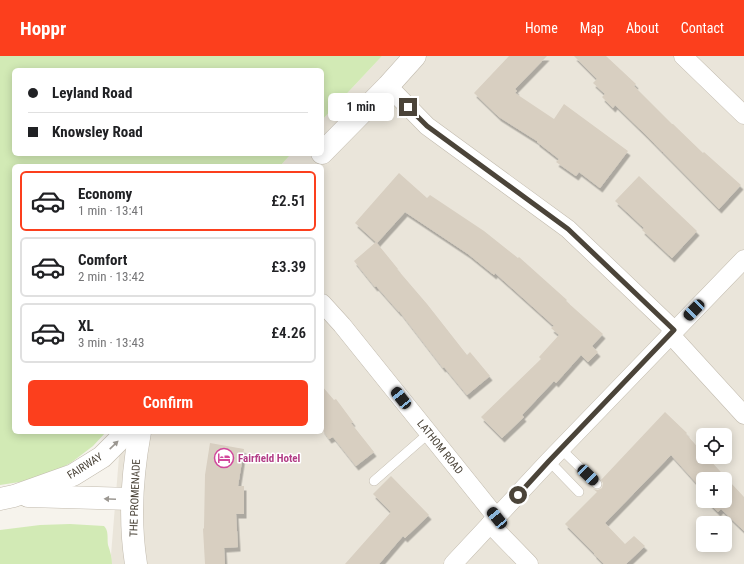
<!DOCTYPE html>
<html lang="en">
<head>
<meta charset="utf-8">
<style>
  body { margin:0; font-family:"Roboto Condensed",sans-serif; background:#f2f2f2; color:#202124; height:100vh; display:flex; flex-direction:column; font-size:15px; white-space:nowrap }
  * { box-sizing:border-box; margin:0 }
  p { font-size:13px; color:#757577 }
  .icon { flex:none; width:22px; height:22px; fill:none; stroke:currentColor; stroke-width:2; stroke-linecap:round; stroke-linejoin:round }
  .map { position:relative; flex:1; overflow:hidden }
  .sheet { position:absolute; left:12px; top:108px; width:312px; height:270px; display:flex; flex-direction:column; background:#fff; border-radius:6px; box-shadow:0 2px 10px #0003 }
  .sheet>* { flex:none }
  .top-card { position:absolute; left:12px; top:12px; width:312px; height:88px; border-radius:6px; box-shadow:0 2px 10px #0003; display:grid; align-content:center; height:88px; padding:0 16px; background:#fff }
  .fabs { position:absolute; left:696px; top:372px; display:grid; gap:8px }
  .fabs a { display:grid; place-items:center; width:36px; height:36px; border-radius:6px; background:#fff; box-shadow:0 2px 10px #0003; font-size:20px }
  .end { position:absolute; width:18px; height:18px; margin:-9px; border:5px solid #4b4439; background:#fff; box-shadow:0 0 0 2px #fff }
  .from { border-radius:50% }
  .bubble { position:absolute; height:28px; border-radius:6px; background:#fff; box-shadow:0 2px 10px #0003; font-size:13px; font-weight:600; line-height:28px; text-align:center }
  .car { position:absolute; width:12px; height:24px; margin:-12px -6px; border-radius:5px; box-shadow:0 0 3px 1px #0007; background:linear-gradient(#222 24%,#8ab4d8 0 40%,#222 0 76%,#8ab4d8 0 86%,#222 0) }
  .top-card b { display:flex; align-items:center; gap:14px; height:38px; font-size:15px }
  .top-card b+b { border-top:1px solid #e0e0e0 }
  .top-card i { width:10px; height:10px; background:#202124 }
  ul { padding:7px 0 0; list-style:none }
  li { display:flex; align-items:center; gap:12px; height:60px; margin:0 8px 6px; padding:0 8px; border:2px solid #e0e0e0; border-radius:6px }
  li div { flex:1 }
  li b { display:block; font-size:15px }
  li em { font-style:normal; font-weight:600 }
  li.active { border-color:#fc3f1d }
  li>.icon { width:36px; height:36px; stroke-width:1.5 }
  .action { display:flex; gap:8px; margin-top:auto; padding:8px 16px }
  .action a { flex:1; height:46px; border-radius:6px; background:#fc3f1d; color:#fff; font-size:16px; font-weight:600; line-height:46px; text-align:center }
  header { display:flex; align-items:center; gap:24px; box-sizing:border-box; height:56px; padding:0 20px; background:#fc3f1d; color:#fff }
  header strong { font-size:19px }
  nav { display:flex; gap:22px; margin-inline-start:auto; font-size:14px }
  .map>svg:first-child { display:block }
  .residential { fill:#eae5da; fill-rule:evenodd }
  .green { fill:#d2eab5 }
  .building { fill:#d8cfc1; filter:url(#shadow) }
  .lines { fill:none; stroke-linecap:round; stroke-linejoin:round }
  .service-casing { stroke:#c2bbae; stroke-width:10 }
  .minor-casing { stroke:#c2bbae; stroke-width:19 }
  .tertiary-casing { stroke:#c2bbae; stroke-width:23 }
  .service { stroke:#fff; stroke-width:9 }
  .minor { stroke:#fff; stroke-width:18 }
  .tertiary { stroke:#fff; stroke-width:22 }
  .oneway { fill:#9c9892 }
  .route { stroke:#4b4439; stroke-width:5 }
  .labels { text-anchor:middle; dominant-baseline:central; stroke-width:3; stroke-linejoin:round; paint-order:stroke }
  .street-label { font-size:11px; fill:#4b4439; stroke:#fff }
  .hotel-label { font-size:11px; font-weight:bold; fill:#b23c85; stroke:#fff; text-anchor:start }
</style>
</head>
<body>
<header>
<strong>Hoppr</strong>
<nav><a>Home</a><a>Map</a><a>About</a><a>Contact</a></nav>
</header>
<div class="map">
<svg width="744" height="508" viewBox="0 0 744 508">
  <defs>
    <filter id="shadow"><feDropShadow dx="2.5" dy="4.5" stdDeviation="0" flood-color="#0004"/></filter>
  </defs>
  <rect width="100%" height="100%" fill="#f6f3ec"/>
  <path class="residential" d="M382 0H744V508H112L111 499 121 376H322V110H280L291 98H322V64ZM703 379H725V401H703ZM703 423H725V445H703ZM703 467H725V489H703Z"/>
  <g class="green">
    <path d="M0 0H382L322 64V14H14V98H291L280 110H14V376H106L93 390 72 406 58 414 26 425 0 429Z"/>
    <path d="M70 468 104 470C109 475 107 482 108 489 110 495 112 501 112 508H0V474L40 469Z"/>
  </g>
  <g class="building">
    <path d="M509 0H547L515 33 517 35 515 37 554 63 564 48 628 95 600 132 579 116 576 120 556 106 559 103 537 86V85L499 61 474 37Z"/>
    <path d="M574 0H606L636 28 634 30 672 68H673L703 97 704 96 741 129 719 153 645 78 615 49 613 52 602 41 605 38 593 27 597 23Z"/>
    <path d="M399 117 427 142 430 139 484 175 518 202 519 201 567 244 566 245 603 278 592 290 598 296 588 306 581 299 556 327 554 325 522 359 524 361 502 382 481 361 541 303 539 301 559 279 551 272 554 270 495 217 494 219 468 198 405 156 377 187 355 167Z"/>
    <path d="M639 120 697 175 672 202 642 174 644 172 615 145Z"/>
    <path d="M376 186 398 213H397L427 248 467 299 470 296 490 320 467 339 444 311 443 312 399 255V256L376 230 375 231 354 205Z"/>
    <path d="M322 330 334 344 336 343 353 366 351 367 374 396 356 410 333 381 329 383 322 373Z"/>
    <path d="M665 356 687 377 686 378 703 397V401H707L744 441V475L721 453 718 456 707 445H725V423H703V441L698 436 699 430 671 399 605 467 625 488 634 480 645 490 626 508H604L594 498V497L565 468 597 436 593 433 598 434 602 432 603 427 601 424Z"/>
    <path d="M210 387 244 393 238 430H244V458H236L238 491 224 492 225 508H205L203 473 204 472 205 419Z"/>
    <path d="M391 420 429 459 405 482 403 480 379 508H345L391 456 373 438Z"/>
  </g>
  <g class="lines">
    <defs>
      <g id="service">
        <path d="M561 393 597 428"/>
        <path d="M549 405 579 436"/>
        <path d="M374 425 429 377"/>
      </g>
      <g id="minor">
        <path d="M683 0 744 59"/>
        <path d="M388 30 427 70 568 173 674 274"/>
        <path d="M322 247 342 269 497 462"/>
        <path d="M670 278 744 359"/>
        <path d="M490 468 529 508"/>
        <path d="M453 508 549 405 744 203"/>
      </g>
      <g id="tertiary">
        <path d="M322 97 388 30 415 0"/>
        <path d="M28 440 132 443"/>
        <path d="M0 443 14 440 73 419 102 401 127 376"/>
        <path d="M136 508C129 464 132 419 140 376"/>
      </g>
    </defs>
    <use href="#service" class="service-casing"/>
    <use href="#minor" class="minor-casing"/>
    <use href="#tertiary" class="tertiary-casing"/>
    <use href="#service" class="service"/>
    <use href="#minor" class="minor"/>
    <use href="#tertiary" class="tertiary"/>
  </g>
  <defs><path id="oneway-solid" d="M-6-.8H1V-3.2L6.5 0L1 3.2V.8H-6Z"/></defs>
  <g class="oneway">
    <use href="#oneway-solid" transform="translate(114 389) rotate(-44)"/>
    <use href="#oneway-solid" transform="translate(110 443) rotate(-178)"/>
  </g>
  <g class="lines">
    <path class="route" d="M408 51 427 70 568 173 674 274 549 405 518 439"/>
  </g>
  <defs>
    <symbol id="hotel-ring" viewBox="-11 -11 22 22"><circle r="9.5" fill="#fff" stroke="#d1479c" stroke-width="1.5"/><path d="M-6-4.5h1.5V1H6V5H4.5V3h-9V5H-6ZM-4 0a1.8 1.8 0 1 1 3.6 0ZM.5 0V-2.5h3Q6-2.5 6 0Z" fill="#d1479c"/></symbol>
  </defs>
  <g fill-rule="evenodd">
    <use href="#hotel-ring" x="213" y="391" width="22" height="22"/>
  </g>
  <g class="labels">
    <g class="street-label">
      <text transform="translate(440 391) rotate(51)">LATHOM ROAD</text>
      <text transform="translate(85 410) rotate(-32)">FAIRWAY</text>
      <text transform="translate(135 442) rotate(-88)">THE PROMENADE</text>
    </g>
    <g class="hotel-label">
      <text x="238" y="402">Fairfield Hotel</text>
    </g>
  </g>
</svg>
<div class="fabs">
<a><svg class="icon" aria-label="locate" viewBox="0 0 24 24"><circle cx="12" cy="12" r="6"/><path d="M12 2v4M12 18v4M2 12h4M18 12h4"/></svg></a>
<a>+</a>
<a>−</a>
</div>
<i class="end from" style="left:518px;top:439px"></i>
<i class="end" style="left:408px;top:51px"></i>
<div class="bubble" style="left:328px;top:37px;width:66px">1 min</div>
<i class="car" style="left:694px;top:254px;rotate:224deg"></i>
<i class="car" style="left:401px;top:342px;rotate:322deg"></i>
<i class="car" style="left:588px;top:419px;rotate:134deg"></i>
<i class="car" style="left:497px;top:462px;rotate:321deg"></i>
<div class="top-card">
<b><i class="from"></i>Leyland Road</b>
<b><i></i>Knowsley Road</b>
</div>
<section class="sheet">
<ul>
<li class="active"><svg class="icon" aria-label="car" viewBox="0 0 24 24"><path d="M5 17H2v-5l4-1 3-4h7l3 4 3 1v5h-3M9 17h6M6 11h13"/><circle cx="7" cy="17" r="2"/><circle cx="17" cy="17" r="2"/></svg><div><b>Economy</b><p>1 min · 13:41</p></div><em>£2.51</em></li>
<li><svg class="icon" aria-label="car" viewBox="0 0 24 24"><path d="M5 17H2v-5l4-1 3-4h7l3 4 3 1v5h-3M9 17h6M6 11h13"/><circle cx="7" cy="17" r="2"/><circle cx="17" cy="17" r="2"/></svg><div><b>Comfort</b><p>2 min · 13:42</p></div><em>£3.39</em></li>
<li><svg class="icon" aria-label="car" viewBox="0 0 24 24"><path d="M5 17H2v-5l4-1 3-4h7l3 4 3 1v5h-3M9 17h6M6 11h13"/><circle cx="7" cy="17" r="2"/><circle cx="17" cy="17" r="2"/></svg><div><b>XL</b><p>3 min · 13:43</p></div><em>£4.26</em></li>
</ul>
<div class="action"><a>Confirm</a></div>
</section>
</div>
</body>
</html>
